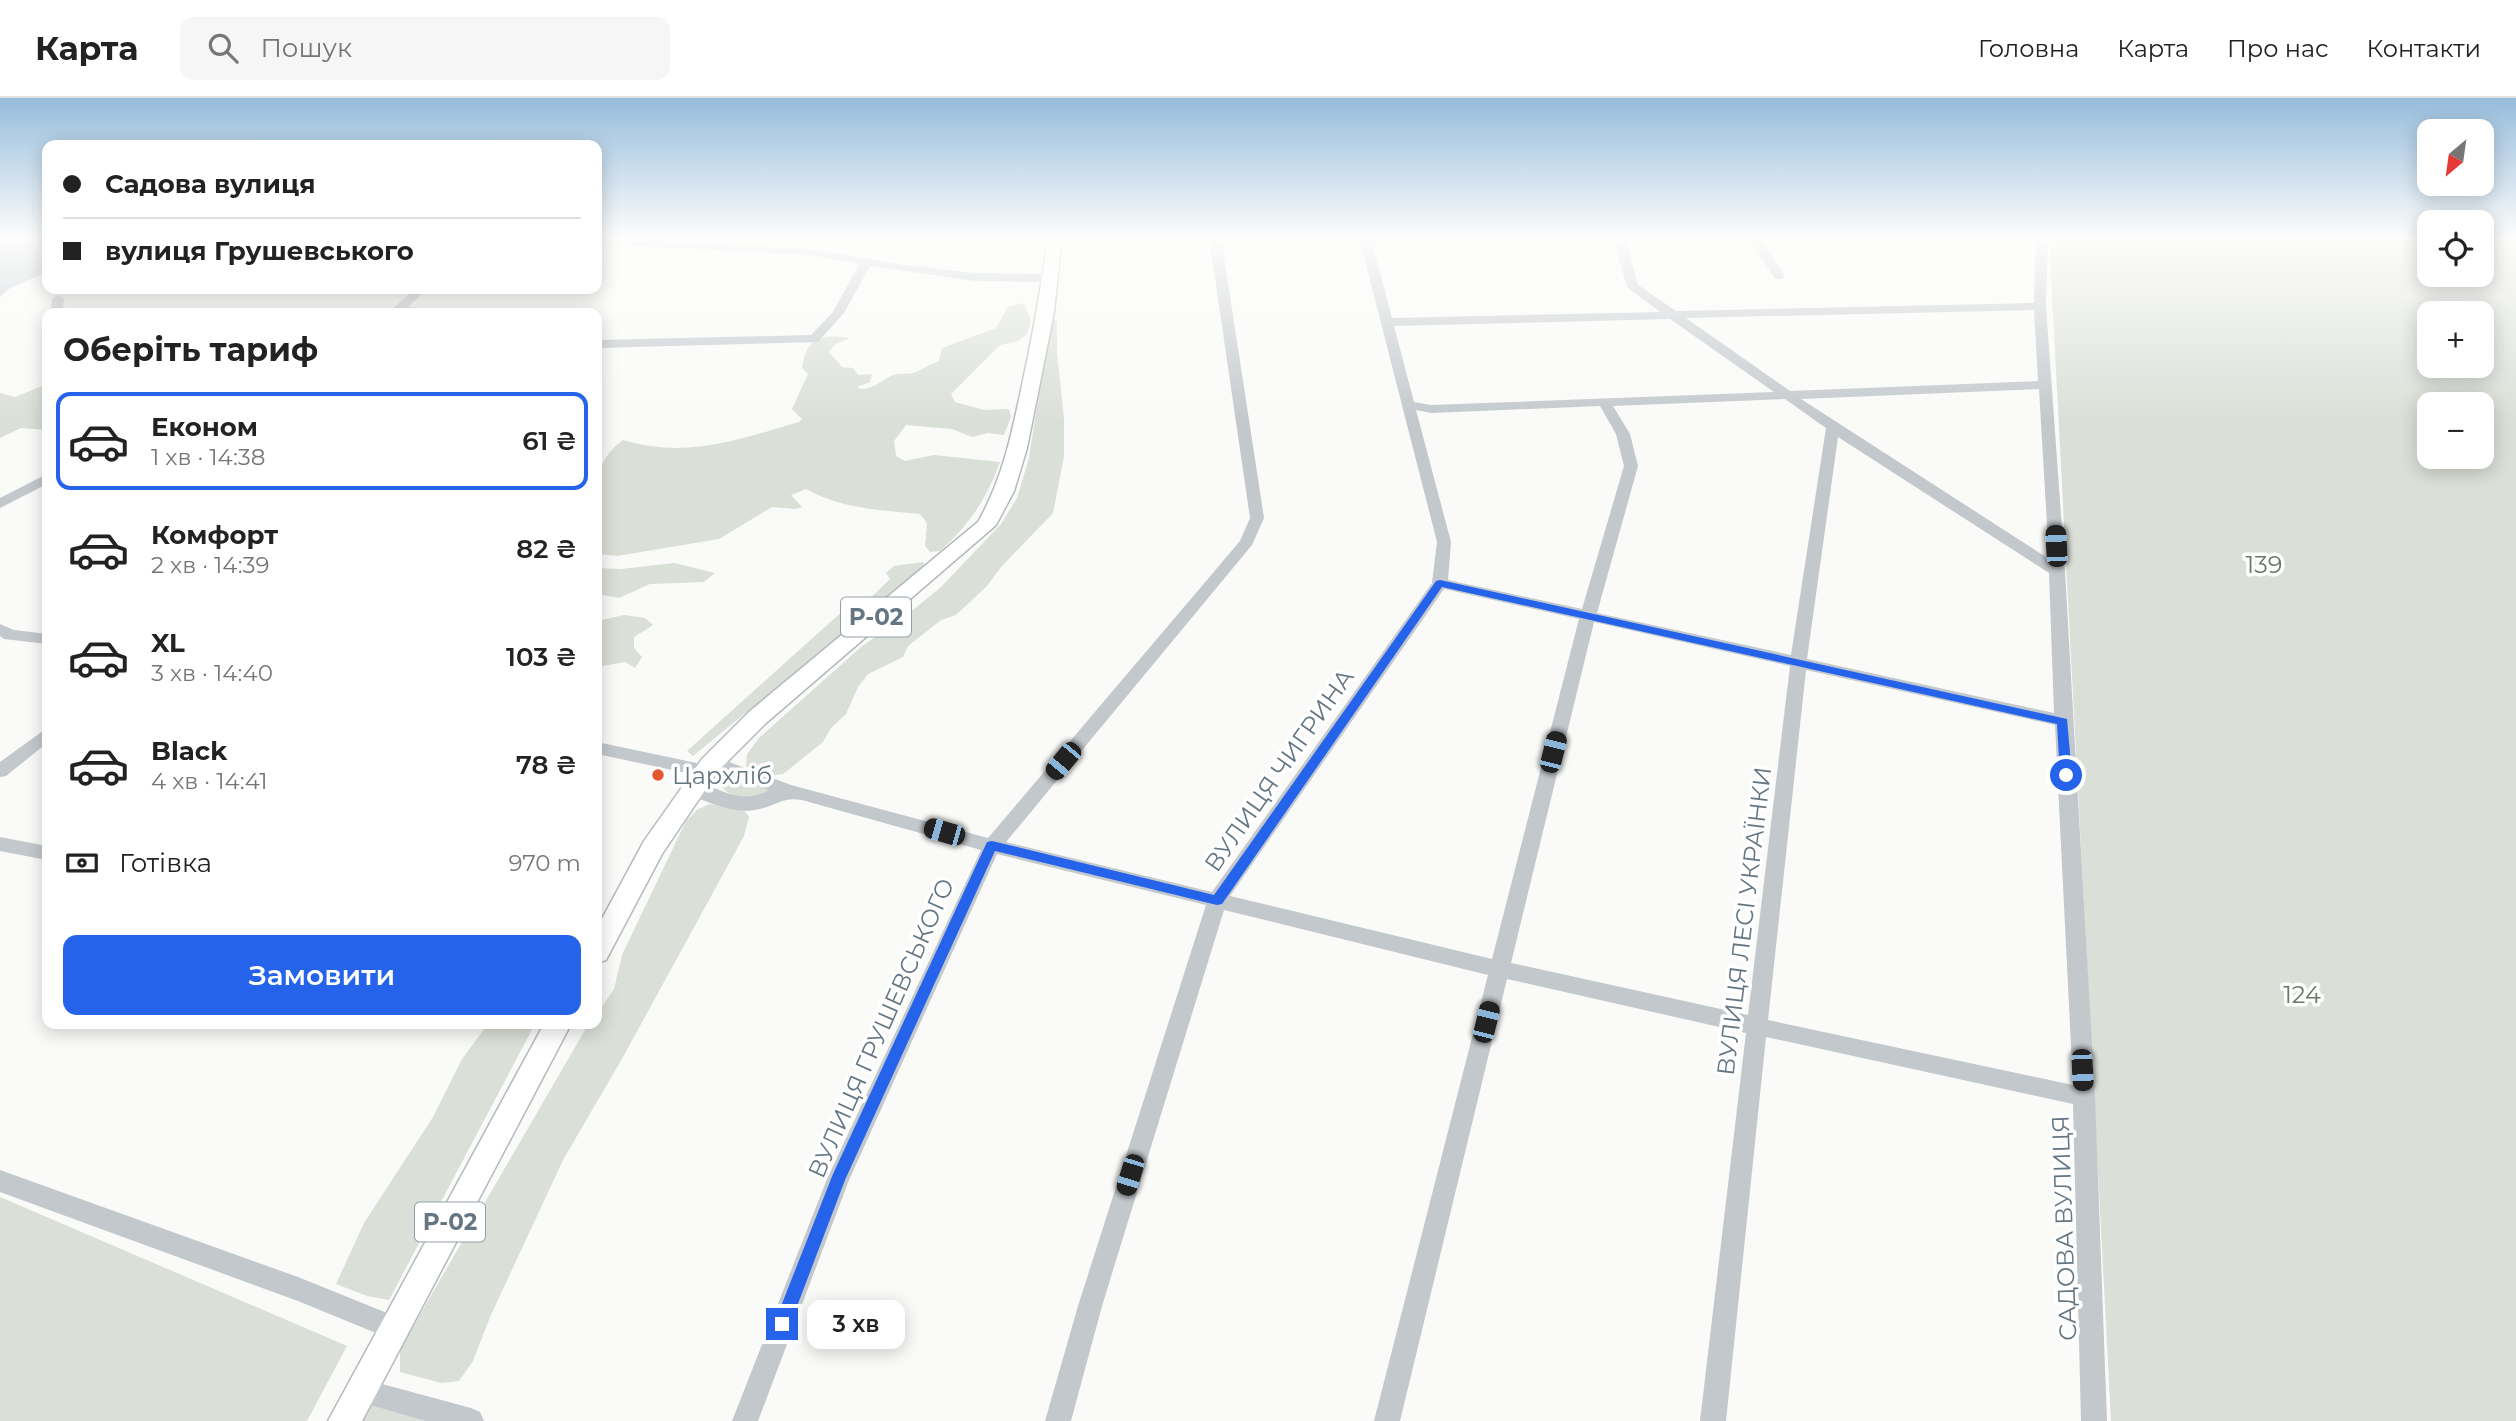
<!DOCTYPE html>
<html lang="uk">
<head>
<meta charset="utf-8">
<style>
  body { margin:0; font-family:Montserrat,sans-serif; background:#f6f6f6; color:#222; height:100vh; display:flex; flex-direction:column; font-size:26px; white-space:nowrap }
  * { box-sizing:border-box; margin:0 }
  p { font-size:23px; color:#767676 }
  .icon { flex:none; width:38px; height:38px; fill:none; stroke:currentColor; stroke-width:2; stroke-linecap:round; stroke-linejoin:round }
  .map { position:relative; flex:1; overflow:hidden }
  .details { position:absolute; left:42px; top:210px; width:560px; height:721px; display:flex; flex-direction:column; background:#fff; border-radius:14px; box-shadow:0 4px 18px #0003 }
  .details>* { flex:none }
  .guide { position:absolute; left:42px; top:42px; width:560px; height:154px; border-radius:14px; box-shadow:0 4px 18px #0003; display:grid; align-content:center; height:154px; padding:0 21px; background:#fff }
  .needle { width:46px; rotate:209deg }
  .fabs { position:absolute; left:2417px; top:21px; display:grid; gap:14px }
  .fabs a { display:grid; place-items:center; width:77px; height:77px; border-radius:14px; background:#fff; box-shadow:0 4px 18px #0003; font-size:35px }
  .end { position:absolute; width:32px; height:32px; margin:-16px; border:9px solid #2563eb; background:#fff; box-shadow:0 0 0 4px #fff }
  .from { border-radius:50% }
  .bubble { position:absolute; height:49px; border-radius:14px; background:#fff; box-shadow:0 4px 18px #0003; font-size:23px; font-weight:600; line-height:49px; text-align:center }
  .car { position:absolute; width:21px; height:42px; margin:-21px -10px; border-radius:9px; box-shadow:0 0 5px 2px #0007; background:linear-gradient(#222 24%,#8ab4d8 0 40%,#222 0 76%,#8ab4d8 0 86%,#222 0) }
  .guide b { display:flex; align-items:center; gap:24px; height:66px; font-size:26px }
  .guide b+b { border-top:2px solid #e0e0e0 }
  .guide i { width:18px; height:18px; background:#222 }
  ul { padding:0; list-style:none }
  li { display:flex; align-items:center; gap:21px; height:98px; margin:0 14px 10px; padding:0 7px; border:4px solid transparent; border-radius:14px }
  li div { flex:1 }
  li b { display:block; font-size:26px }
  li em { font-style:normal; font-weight:600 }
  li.selected { border-color:#2563eb }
  li>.icon { width:63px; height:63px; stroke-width:1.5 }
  h2 { padding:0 21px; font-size:32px; line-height:84px }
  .pay { display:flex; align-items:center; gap:18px; height:77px; padding:0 21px; font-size:26px }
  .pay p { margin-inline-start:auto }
  .button { display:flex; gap:14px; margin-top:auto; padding:14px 21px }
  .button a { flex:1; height:80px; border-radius:14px; background:#2563eb; color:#fff; font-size:28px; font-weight:600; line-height:80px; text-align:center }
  header { display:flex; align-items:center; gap:42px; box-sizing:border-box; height:98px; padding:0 35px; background:#fff; border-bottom:2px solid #e0e0e0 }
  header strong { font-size:33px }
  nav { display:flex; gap:38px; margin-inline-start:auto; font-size:24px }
  .search { width:490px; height:63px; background:#f6f6f6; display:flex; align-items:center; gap:18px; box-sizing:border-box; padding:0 24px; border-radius:14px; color:#767676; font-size:26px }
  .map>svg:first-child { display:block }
  .green { fill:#dadfd7; fill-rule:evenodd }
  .water { fill:#bbc7cb }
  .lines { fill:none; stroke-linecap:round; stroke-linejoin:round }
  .major-casing { stroke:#b5babe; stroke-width:3 }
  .minor { fill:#c3c8cc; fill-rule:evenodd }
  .major { fill:#fff; fill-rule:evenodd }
  .route { fill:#2563eb }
  .poi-dot { fill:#e4572e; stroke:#fff; stroke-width:2.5 }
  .labels { text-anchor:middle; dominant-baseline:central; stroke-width:7; stroke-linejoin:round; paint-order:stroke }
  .shield { fill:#fff; stroke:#939fa8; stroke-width:2 }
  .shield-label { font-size:23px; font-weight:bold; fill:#657683 }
  .park-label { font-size:24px; fill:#687a64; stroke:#fff }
  .street-label { font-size:24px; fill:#657683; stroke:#fff }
  .poi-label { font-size:24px; fill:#657683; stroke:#fff; text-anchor:start }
</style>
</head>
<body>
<header>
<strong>Карта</strong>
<div class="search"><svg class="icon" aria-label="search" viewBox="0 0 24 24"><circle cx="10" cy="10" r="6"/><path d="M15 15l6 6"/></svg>Пошук</div>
<nav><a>Головна</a><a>Карта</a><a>Про нас</a><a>Контакти</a></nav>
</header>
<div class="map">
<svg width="2516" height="1323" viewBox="0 0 2516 1323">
  <rect width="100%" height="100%" fill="#fafaf8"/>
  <g class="green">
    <path d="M2049 139H2429V177H2482V139H2516V1323H2111ZM2429 215H2482V268H2429ZM2429 306H2482V359H2429Z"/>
    <path d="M1024 205 1031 223 1027 236 1018 243 1000 247 951 296 955 304 984 312 1009 311 1011 319 1004 337 988 335 972 339 952 331 906 327 894 343 896 358 905 363 934 357 1000 364C986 402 970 426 940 453L930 454 925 448 927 425 920 416C881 412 841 411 806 391L791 397 802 409 795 411 772 409 719 441 617 458 597 456C597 413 585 369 623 342 687 361 737 342 799 324L802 321 792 311 808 276 802 270C806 239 823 236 850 240L834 247 829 254 842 269 853 270 858 277 872 276 870 284 857 289 861 291C874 290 880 284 891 278 898 274 906 277 913 275 922 272 930 266 939 263L942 250 996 230 1008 209Z"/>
    <path d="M1050 222H1057V254L1064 321V358L1053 415 1002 468 986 489 956 517 941 522 908 548 903 559 868 576 858 589 846 616 831 630 823 644 783 676 769 678 746 669 747 656 759 640 861 549 913 512 941 489 1001 426 1017 400 1029 360Z"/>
    <path d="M47 286V332L21 330 0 340V295L15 299Z"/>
    <path d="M923 464 925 468 693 658 687 653 845 511 860 510 890 481 886 475 894 468Z"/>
    <path d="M674 465 715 475 704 484 650 486 619 500 597 496V470L621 471Z"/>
    <path d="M624 517 645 520 653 527 634 539V550L642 559 635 570 625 564 597 569V523Z"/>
    <path d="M726 676 771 691C755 705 733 702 719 687Z"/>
    <path d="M710 706 744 712 749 719 744 738 623 959 563 1062 490 1219 473 1263 459 1283 441 1285 400 1274V1251L585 932 589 926H597V916L614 891 622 857 686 723 698 711Z"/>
    <path d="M488 926H535L389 1202 367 1198 336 1186 364 1125 433 1019 462 961Z"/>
    <path d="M0 1099 347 1248 307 1323H0Z"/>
    <path d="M372 1289 481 1323H355Z"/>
  </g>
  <path class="water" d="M0 139H47V174L10 190 0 199Z"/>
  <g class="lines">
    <defs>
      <g id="major">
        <path d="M1048 139H1062L1054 214 1027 350 1014 393 996 427 766 625 718 673 662 756 606 862 597 865V830L644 743 702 661 750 613 978 424C1002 382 1011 339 1021 292 1032 241 1041 191 1048 139Z"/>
        <path d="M544 926H571L362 1323H328Z"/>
      </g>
    </defs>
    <use href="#major" class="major-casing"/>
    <g class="minor">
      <path d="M1209 139H1221L1264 420 1252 447 1006 744 1212 794 1432 485 1437 444 1359 139H1646L1640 142 1626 143 1638 187 1676 213 2034 205 2036 139H2048L2046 208 2065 473 2095 999 2107 1323H2081L2073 1006 1766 939 1726 1323H1700L1746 935 1507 881 1400 1323H1374L1488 877 1224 812 1102 1208 1071 1323H1045L1078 1208 1206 807 997 756 849 1082 758 1323H732L827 1081 981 752 802 702C782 698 774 709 755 712 732 716 707 703 686 696L683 691 686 686C711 679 735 712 769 692L713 671 711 678 705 679 597 656V644L706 667 707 659 713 658 791 687 988 740 1240 443 1250 420ZM1614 143 1627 189 1660 214 1392 220 1373 147ZM2034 212 2038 283 1790 293 1686 220ZM1670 221 1774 294 1431 307 1414 304 1394 228ZM2039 291 2049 461 1801 301ZM1785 301 1826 330 1791 557 1597 515 1638 368 1630 336 1613 308ZM1600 308 1616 336 1624 368 1582 511 1448 482 1451 444 1416 312 1431 315ZM1838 339 2049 475 2054 615 1807 561ZM1444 491 1579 521 1492 861 1230 798ZM1594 524 1790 568 1748 917 1511 865ZM1806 572 2055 627 2073 987 1768 922Z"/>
      <path d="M1748 139H1760L1785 178 1783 181H1775Z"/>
      <path d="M597 140 811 151 904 167 975 175 1049 176 1055 180 1049 184 975 183 870 168 844 215 818 244 597 250V242L811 237 833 214 859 166 811 157 597 146Z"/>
      <path d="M414 191H427L408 209 432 211 438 215H388Z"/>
      <path d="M58 197 64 201 63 209 70 215H56L51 210 52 201Z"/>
      <path d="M47 376V386L0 410V400Z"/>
      <path d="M0 526 14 532 47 536V546L4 541 0 538Z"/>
      <path d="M47 630V645L6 678 0 679V664Z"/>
      <path d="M0 739 47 748V762L0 753Z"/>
      <path d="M0 1072 298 1179 402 1221 405 1230 402 1239 393 1242 298 1203 0 1094Z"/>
      <path d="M360 1280 471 1310 480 1314 484 1323H426L360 1304 351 1301 348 1292 351 1283Z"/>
    </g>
    <use href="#major" class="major"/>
  </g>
  <linearGradient id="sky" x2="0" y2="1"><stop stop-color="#96bcdc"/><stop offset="0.43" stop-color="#fdfdfc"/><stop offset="1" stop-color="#fdfdfc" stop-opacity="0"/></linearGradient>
  <rect width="2516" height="324" fill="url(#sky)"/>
  <path class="route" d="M1440 482 2067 621 2072 677 2066 681 2060 677 2057 626 1442 489 1222 806 1217 807 995 753 845 1082 788 1232 782 1234 777 1232 774 1226 833 1076 987 744 992 743 1214 797 1436 483Z"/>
  <circle class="poi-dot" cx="658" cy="677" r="7"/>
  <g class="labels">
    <g class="shield">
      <rect x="841" y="499.5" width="70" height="39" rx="5"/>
      <rect x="415" y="1104.5" width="70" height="39" rx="5"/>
    </g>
    <g class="shield-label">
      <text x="876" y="519">Р-02</text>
      <text x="450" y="1124">Р-02</text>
    </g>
    <g class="park-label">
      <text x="2264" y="466">139</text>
      <text x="2302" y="896">124</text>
    </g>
    <g class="street-label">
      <text transform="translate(1279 672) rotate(-55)">ВУЛИЦЯ ЧИГРИНА</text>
      <text transform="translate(1744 823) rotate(-83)">ВУЛИЦЯ ЛЕСІ УКРАЇНКИ</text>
      <text transform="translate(881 930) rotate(-66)">ВУЛИЦЯ ГРУШЕВСЬКОГО</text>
      <text transform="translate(2064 1130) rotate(-92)">САДОВА ВУЛИЦЯ</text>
    </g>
    <g class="poi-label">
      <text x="672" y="677">Цархліб</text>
    </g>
  </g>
</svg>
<div class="fabs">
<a><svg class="needle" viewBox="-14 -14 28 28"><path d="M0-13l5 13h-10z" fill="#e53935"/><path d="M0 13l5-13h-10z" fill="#767676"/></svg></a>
<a><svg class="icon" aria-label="locate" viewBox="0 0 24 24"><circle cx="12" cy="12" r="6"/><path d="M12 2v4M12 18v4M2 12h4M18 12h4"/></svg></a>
<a>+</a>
<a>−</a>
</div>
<i class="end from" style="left:2066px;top:677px"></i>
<i class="end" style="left:782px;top:1226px"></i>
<div class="bubble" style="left:807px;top:1202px;width:98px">3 хв</div>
<i class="car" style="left:2056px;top:448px;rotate:357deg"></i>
<i class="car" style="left:1553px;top:654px;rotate:14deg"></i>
<i class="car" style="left:1063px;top:663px;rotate:220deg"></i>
<i class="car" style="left:944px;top:734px;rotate:286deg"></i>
<i class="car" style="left:1486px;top:924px;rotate:14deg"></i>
<i class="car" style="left:2082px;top:972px;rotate:177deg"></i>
<i class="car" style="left:1130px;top:1077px;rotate:197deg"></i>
<div class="guide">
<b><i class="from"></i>Садова вулиця</b>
<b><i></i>вулиця Грушевського</b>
</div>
<section class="details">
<h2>Оберіть тариф</h2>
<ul>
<li class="selected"><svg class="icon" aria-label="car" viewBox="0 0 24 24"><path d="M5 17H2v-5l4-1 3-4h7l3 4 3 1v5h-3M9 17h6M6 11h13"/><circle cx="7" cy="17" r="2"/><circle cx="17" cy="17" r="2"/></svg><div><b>Економ</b><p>1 хв · 14:38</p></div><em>61 ₴</em></li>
<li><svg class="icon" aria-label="car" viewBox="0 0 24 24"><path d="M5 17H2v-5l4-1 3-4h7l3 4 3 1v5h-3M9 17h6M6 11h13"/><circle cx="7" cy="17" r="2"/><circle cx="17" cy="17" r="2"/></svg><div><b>Комфорт</b><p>2 хв · 14:39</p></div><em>82 ₴</em></li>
<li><svg class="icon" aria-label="car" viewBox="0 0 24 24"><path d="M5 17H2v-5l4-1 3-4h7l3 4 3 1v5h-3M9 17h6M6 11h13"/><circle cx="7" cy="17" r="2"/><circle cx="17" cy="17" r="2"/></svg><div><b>XL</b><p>3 хв · 14:40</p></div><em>103 ₴</em></li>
<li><svg class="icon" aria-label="car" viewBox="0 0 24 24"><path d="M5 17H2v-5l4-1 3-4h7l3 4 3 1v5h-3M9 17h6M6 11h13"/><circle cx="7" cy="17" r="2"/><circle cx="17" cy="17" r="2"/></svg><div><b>Black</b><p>4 хв · 14:41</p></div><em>78 ₴</em></li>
</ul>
<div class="pay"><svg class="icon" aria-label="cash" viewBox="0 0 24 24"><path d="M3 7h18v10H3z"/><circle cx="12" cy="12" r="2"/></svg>Готівка<p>970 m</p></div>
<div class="button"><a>Замовити</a></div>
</section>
</div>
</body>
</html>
